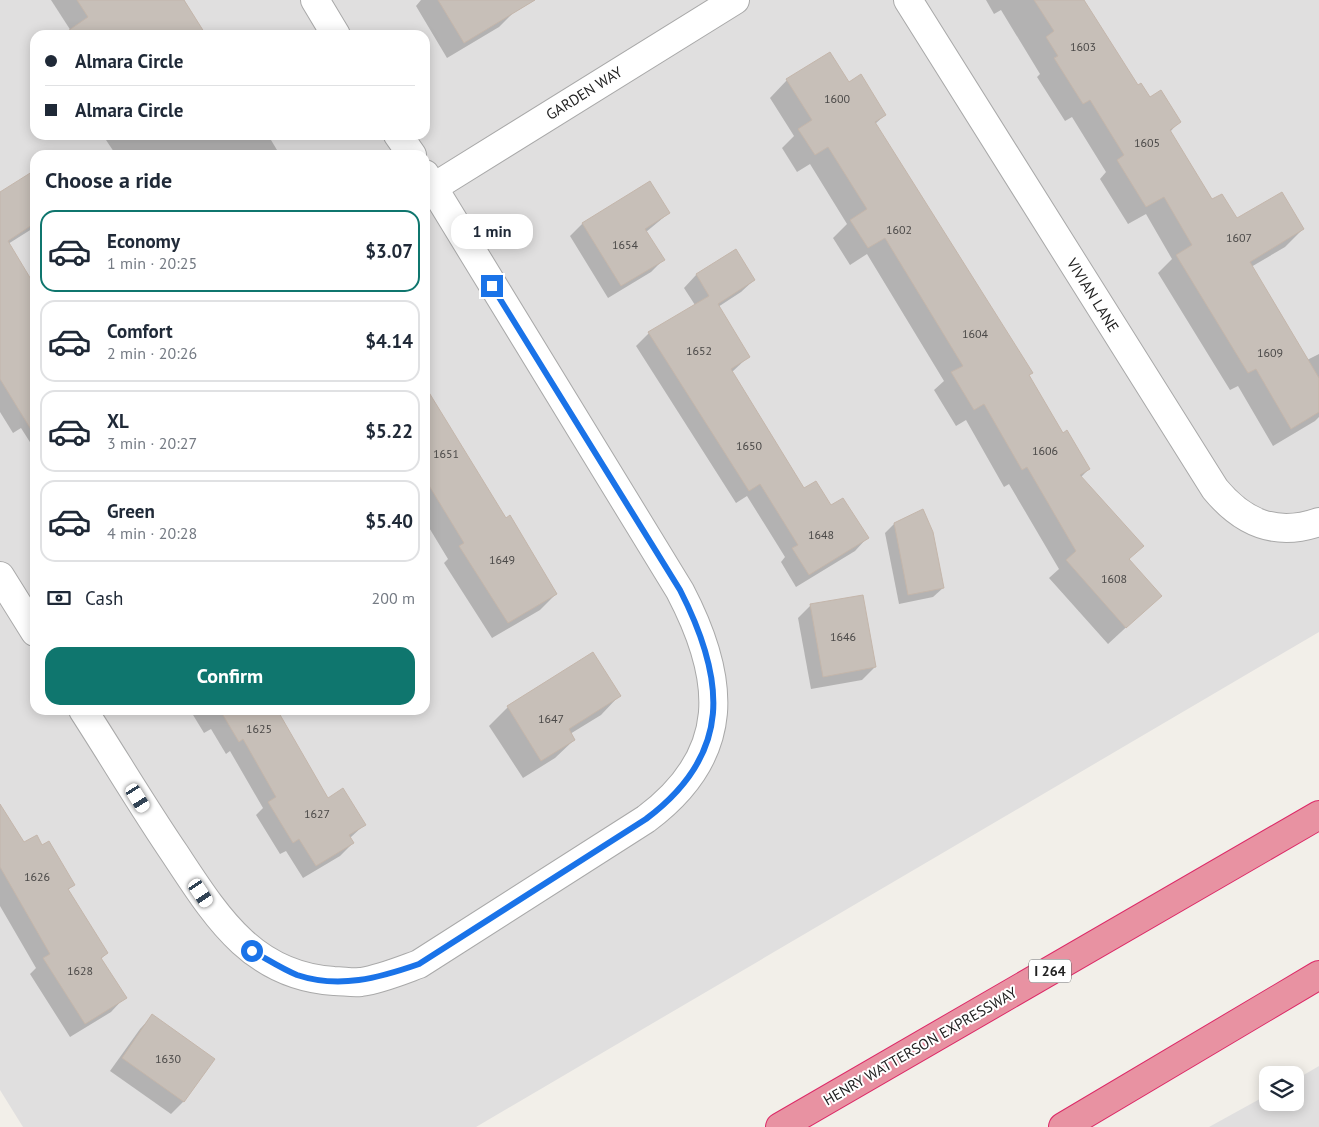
<!DOCTYPE html>
<html lang="en">
<head>
<meta charset="utf-8">
<style>
  body { margin:0; font-family:"PT Sans",sans-serif; background:#f2f2f3; color:#1f2937; height:100vh; display:flex; flex-direction:column; font-size:19px; white-space:nowrap }
  * { box-sizing:border-box; margin:0 }
  p { font-size:16px; color:#747a83 }
  .icon { flex:none; width:28px; height:28px; fill:none; stroke:currentColor; stroke-width:2; stroke-linecap:round; stroke-linejoin:round }
  .map { position:relative; flex:1; overflow:hidden }
  .side { position:absolute; left:30px; top:150px; width:400px; height:565px; display:flex; flex-direction:column; background:#fff; border-radius:15px; box-shadow:0 2px 12px #0003 }
  .side>* { flex:none }
  .guide { position:absolute; left:30px; top:30px; width:400px; height:110px; border-radius:15px; box-shadow:0 2px 12px #0003; display:grid; align-content:center; height:110px; padding:0 15px; background:#fff }
  .controls { position:absolute; left:1259px; top:1066px; display:grid; gap:10px }
  .controls a { display:grid; place-items:center; width:45px; height:45px; border-radius:10px; background:#fff; box-shadow:0 2px 12px #0003; font-size:25px }
  .end { position:absolute; width:22px; height:22px; margin:-11px; border:6px solid #1a73e8; background:#fff; box-shadow:0 0 0 2px #fff }
  .from { border-radius:50% }
  .bubble { position:absolute; height:35px; border-radius:15px; background:#fff; box-shadow:0 2px 12px #0003; font-size:16px; font-weight:800; line-height:35px; text-align:center }
  .car { position:absolute; width:15px; height:30px; margin:-15px -8px; border-radius:6px; box-shadow:0 0 4px 1px #0007; background:linear-gradient(#fff 24%,#345 0 40%,#fff 0 76%,#345 0 86%,#fff 0) }
  .guide b { display:flex; align-items:center; gap:18px; height:48px; font-size:19px }
  .guide b+b { border-top:1px solid #e0e1e3 }
  .guide i { width:12px; height:12px; background:#1f2937 }
  ul { padding:0; list-style:none }
  li { display:flex; align-items:center; gap:15px; height:82px; margin:0 10px 8px; padding:0 5px; border:2px solid #e0e1e3; border-radius:15px }
  li div { flex:1 }
  li b { display:block; font-size:19px }
  li em { font-style:normal; font-weight:800 }
  li.selected { border-color:#0f766e }
  li>.icon { width:45px; height:45px; stroke-width:1.5 }
  h2 { padding:0 15px; font-size:22px; line-height:60px }
  .pay { display:flex; align-items:center; gap:12px; height:55px; padding:0 15px; font-size:19px }
  .pay p { margin-inline-start:auto }
  .action { display:flex; gap:10px; margin-top:auto; padding:10px 15px }
  .action a { flex:1; height:58px; border-radius:15px; background:#0f766e; color:#fff; font-size:20px; font-weight:800; line-height:58px; text-align:center }
  .map>svg:first-child { display:block }
  .residential { fill:#e0dfdf; fill-rule:evenodd }
  .shadow { fill:#0003 }
  .building { fill:#c7bfb8; stroke:#c4b6ab }
  .lines { fill:none; stroke-linecap:round; stroke-linejoin:round }
  .minor-casing { stroke:#a9a9a9; stroke-width:30 }
  .highway-casing { stroke:#dc2a67; stroke-width:30 }
  .minor { stroke:#fff; stroke-width:28 }
  .highway { stroke:#e892a2; stroke-width:28 }
  .route { stroke:#1a73e8; stroke-width:6 }
  .labels { text-anchor:middle; dominant-baseline:central; stroke-width:4; stroke-linejoin:round; paint-order:stroke }
  .number-label { font-size:12px; fill:#4b4948 }
  .shield { fill:#fff; stroke:#646464; stroke-width:1 }
  .shield-label { font-size:14px; font-weight:bold; fill:#222 }
  .street-label { font-size:15px; fill:#222; stroke:#fff }
</style>
</head>
<body>
<div class="map">
<svg width="1319" height="1127" viewBox="0 0 1319 1127">
  <rect width="100%" height="100%" fill="#f2efe9"/>
  <g class="residential">
    <path d="M0 0H1319V632L476 1127H23L0 1090ZM35 35H425V135H35ZM35 155H425V710H35Z"/>
    <path d="M1319 1066V1127H1209L1267 1095 1268 1102H1295V1080Z"/>
  </g>
  <g class="shadow">
    <path d="M51 0H184L205 35H122L71 31Z"/>
    <path d="M421 0H535L513 13 499 27 447 58 416 6Z"/>
    <path d="M986 0H1082L1138 87 1179 122 1170 132 1212 201 1236 220 1303 229 1285 247 1251 267 1307 360 1319 354V417L1315 421 1273 446 1238 386 1230 390 1158 273 1172 259 1146 214 1128 224 1100 179 1106 172 1072 117 1065 121 1037 77 1040 74 1001 10 994 14Z"/>
    <path d="M787 80 849 83 885 115 875 124 1031 373 1028 376 1062 434 1089 469 1080 478 1128 560 1160 596 1108 644 1049 578 1059 569 1009 484 1004 487 966 420 956 426 934 390 944 381 867 254 850 265 833 238 847 224 810 164 797 172 782 148 794 136 770 98Z"/>
    <path d="M111 135H268L280 155H116L106 140Z"/>
    <path d="M35 171V227L8 244 35 288V450L21 428 13 433 0 412V194Z"/>
    <path d="M650 182 669 213 646 232 663 260 651 272 608 298 570 236 582 224Z"/>
    <path d="M735 250 754 280 741 292 718 307 748 357 731 373 804 490 867 538 855 551 796 587 781 562 785 557 747 496 736 503 636 346 649 333 695 305 684 288 696 275Z"/>
    <path d="M425 387 505 520 556 594 540 610 492 638 444 563 448 559 425 521Z"/>
    <path d="M894 524 943 588 933 597 899 604 885 533Z"/>
    <path d="M811 605 875 667 862 680 811 689 798 618Z"/>
    <path d="M592 654 619 696 601 715 570 734 574 740 555 758 523 778 489 726 508 707Z"/>
    <path d="M190 710H275L327 800 364 825 350 838 353 843 340 856 303 878 286 851 280 854 256 815 263 808 230 751 226 754 211 729 204 733Z"/>
    <path d="M0 806 24 844 42 847 73 885 67 891 106 953 101 959 125 997 111 1012 70 1037 30 974 36 968 0 906Z"/>
    <path d="M152 1016 213 1059 183 1102 171 1114 110 1071 140 1029Z"/>
  </g>
  <g class="building">
    <path d="M77 0H184L206 35H62L88 17Z"/>
    <path d="M438 0H535L464 43Z"/>
    <path d="M1034 0H1084L1138 85 1141 83 1150 97 1161 90 1181 122 1170 130 1212 199 1222 194 1237 218 1282 192 1304 229 1250 262 1319 378V412L1291 429 1256 369 1248 373 1176 255 1192 245 1164 197 1146 207 1117 160 1124 155 1090 100 1083 104 1054 58 1058 56 1046 37 1054 31Z"/>
    <path d="M830 52 849 82 861 74 886 115 875 122 1033 373 1029 375 1063 433 1067 430 1090 469 1080 475 1144 546 1129 559 1162 596 1126 628 1066 560 1076 551 1027 467 1022 470 984 404 974 410 951 372 963 366 885 238 868 248 850 220 867 209 828 147 815 155 798 129 812 120 786 79Z"/>
    <path d="M35 170V223L8 241 35 286V436L0 379V192Z"/>
    <path d="M650 181 670 213 645 229 665 260 621 286 582 223Z"/>
    <path d="M736 249 755 280 718 304 750 357 731 369 804 488 816 481 831 505 843 498 869 538 809 575 792 548 798 545 760 484 749 491 648 332 709 296 696 274Z"/>
    <path d="M425 386 506 518 510 515 557 594 508 623 459 546 464 543 425 479Z"/>
    <path d="M923 509 933 532 944 588 908 595 894 523Z"/>
    <path d="M863 595 876 667 823 677 810 604Z"/>
    <path d="M593 652 621 696 569 729 575 740 541 761 507 706Z"/>
    <path d="M220 710H284L279 713 328 798 343 788 366 825 349 835 354 843 316 866 299 839 293 843 268 802 276 797 243 739 239 742Z"/>
    <path d="M0 804 24 842 37 835 42 845 49 841 75 885 68 889 108 953 101 958 127 998 85 1024 43 958 50 954 0 867Z"/>
    <path d="M152 1014 215 1059 184 1102 122 1058Z"/>
  </g>
  <g class="lines">
    <defs>
      <g id="minor">
        <path d="M315 0 336 35"/>
        <path d="M908 0 1215 489C1243 523 1276 537 1319 522"/>
        <path d="M398 135 412 155"/>
        <path d="M434 187 735 0"/>
        <path d="M0 576 35 632"/>
        <path d="M83 710C114 758 143 807 175 854 216 916 252 976 334 981 343 981 352 983 361 982 381 979 400 971 419 964L646 819C733 754 726 679 680 591L425 174"/>
      </g>
      <g id="highway">
        <path d="M780 1127 1319 815"/>
        <path d="M1063 1127 1319 975"/>
      </g>
    </defs>
    <use href="#minor" class="minor-casing"/>
    <use href="#highway" class="highway-casing"/>
    <use href="#minor" class="minor"/>
    <use href="#highway" class="highway"/>
  </g>
  <g class="lines">
    <path class="route" d="M252 951C267 959 282 969 297 975 339 989 379 978 419 964L646 819C733 754 726 680 680 590L492 286"/>
  </g>
  <g class="labels">
    <g class="number-label">
      <text x="1083" y="46">1603</text>
      <text x="837" y="98">1600</text>
      <text x="1147" y="142">1605</text>
      <text x="899" y="229">1602</text>
      <text x="1239" y="237">1607</text>
      <text x="625" y="244">1654</text>
      <text x="975" y="333">1604</text>
      <text x="699" y="350">1652</text>
      <text x="1270" y="352">1609</text>
      <text x="749" y="445">1650</text>
      <text x="1045" y="450">1606</text>
      <text x="446" y="453">1651</text>
      <text x="821" y="534">1648</text>
      <text x="502" y="559">1649</text>
      <text x="1114" y="578">1608</text>
      <text x="843" y="636">1646</text>
      <text x="551" y="718">1647</text>
      <text x="259" y="728">1625</text>
      <text x="317" y="813">1627</text>
      <text x="37" y="876">1626</text>
      <text x="80" y="970">1628</text>
      <text x="168" y="1058">1630</text>
    </g>
    <rect class="shield" x="1029" y="959.5" width="42" height="23" rx="4"/>
    <g class="shield-label">
      <text x="1050" y="971">I 264</text>
    </g>
    <g class="street-label">
      <text transform="translate(584 93) rotate(-32)">GARDEN WAY</text>
      <text transform="translate(1093 295) rotate(58)">VIVIAN LANE</text>
      <text transform="translate(920 1046) rotate(-30)">HENRY WATTERSON EXPRESSWAY</text>
    </g>
  </g>
</svg>
<div class="controls">
<a><svg class="icon" aria-label="layers" viewBox="0 0 24 24"><path d="M12 4l9 5-9 5-9-5zM3 14l9 5 9-5"/></svg></a>
</div>
<i class="end from" style="left:252px;top:951px"></i>
<i class="end" style="left:492px;top:286px"></i>
<div class="bubble" style="left:451px;top:214px;width:82px">1 min</div>
<i class="car" style="left:138px;top:798px;rotate:148deg"></i>
<i class="car" style="left:201px;top:893px;rotate:146deg"></i>
<div class="guide">
<b><i class="from"></i>Almara Circle</b>
<b><i></i>Almara Circle</b>
</div>
<section class="side">
<h2>Choose a ride</h2>
<ul>
<li class="selected"><svg class="icon" aria-label="car" viewBox="0 0 24 24"><path d="M5 17H2v-5l4-1 3-4h7l3 4 3 1v5h-3M9 17h6M6 11h13"/><circle cx="7" cy="17" r="2"/><circle cx="17" cy="17" r="2"/></svg><div><b>Economy</b><p>1 min · 20:25</p></div><em>$3.07</em></li>
<li><svg class="icon" aria-label="car" viewBox="0 0 24 24"><path d="M5 17H2v-5l4-1 3-4h7l3 4 3 1v5h-3M9 17h6M6 11h13"/><circle cx="7" cy="17" r="2"/><circle cx="17" cy="17" r="2"/></svg><div><b>Comfort</b><p>2 min · 20:26</p></div><em>$4.14</em></li>
<li><svg class="icon" aria-label="car" viewBox="0 0 24 24"><path d="M5 17H2v-5l4-1 3-4h7l3 4 3 1v5h-3M9 17h6M6 11h13"/><circle cx="7" cy="17" r="2"/><circle cx="17" cy="17" r="2"/></svg><div><b>XL</b><p>3 min · 20:27</p></div><em>$5.22</em></li>
<li><svg class="icon" aria-label="car" viewBox="0 0 24 24"><path d="M5 17H2v-5l4-1 3-4h7l3 4 3 1v5h-3M9 17h6M6 11h13"/><circle cx="7" cy="17" r="2"/><circle cx="17" cy="17" r="2"/></svg><div><b>Green</b><p>4 min · 20:28</p></div><em>$5.40</em></li>
</ul>
<div class="pay"><svg class="icon" aria-label="cash" viewBox="0 0 24 24"><path d="M3 7h18v10H3z"/><circle cx="12" cy="12" r="2"/></svg>Cash<p>200 m</p></div>
<div class="action"><a>Confirm</a></div>
</section>
</div>
</body>
</html>
